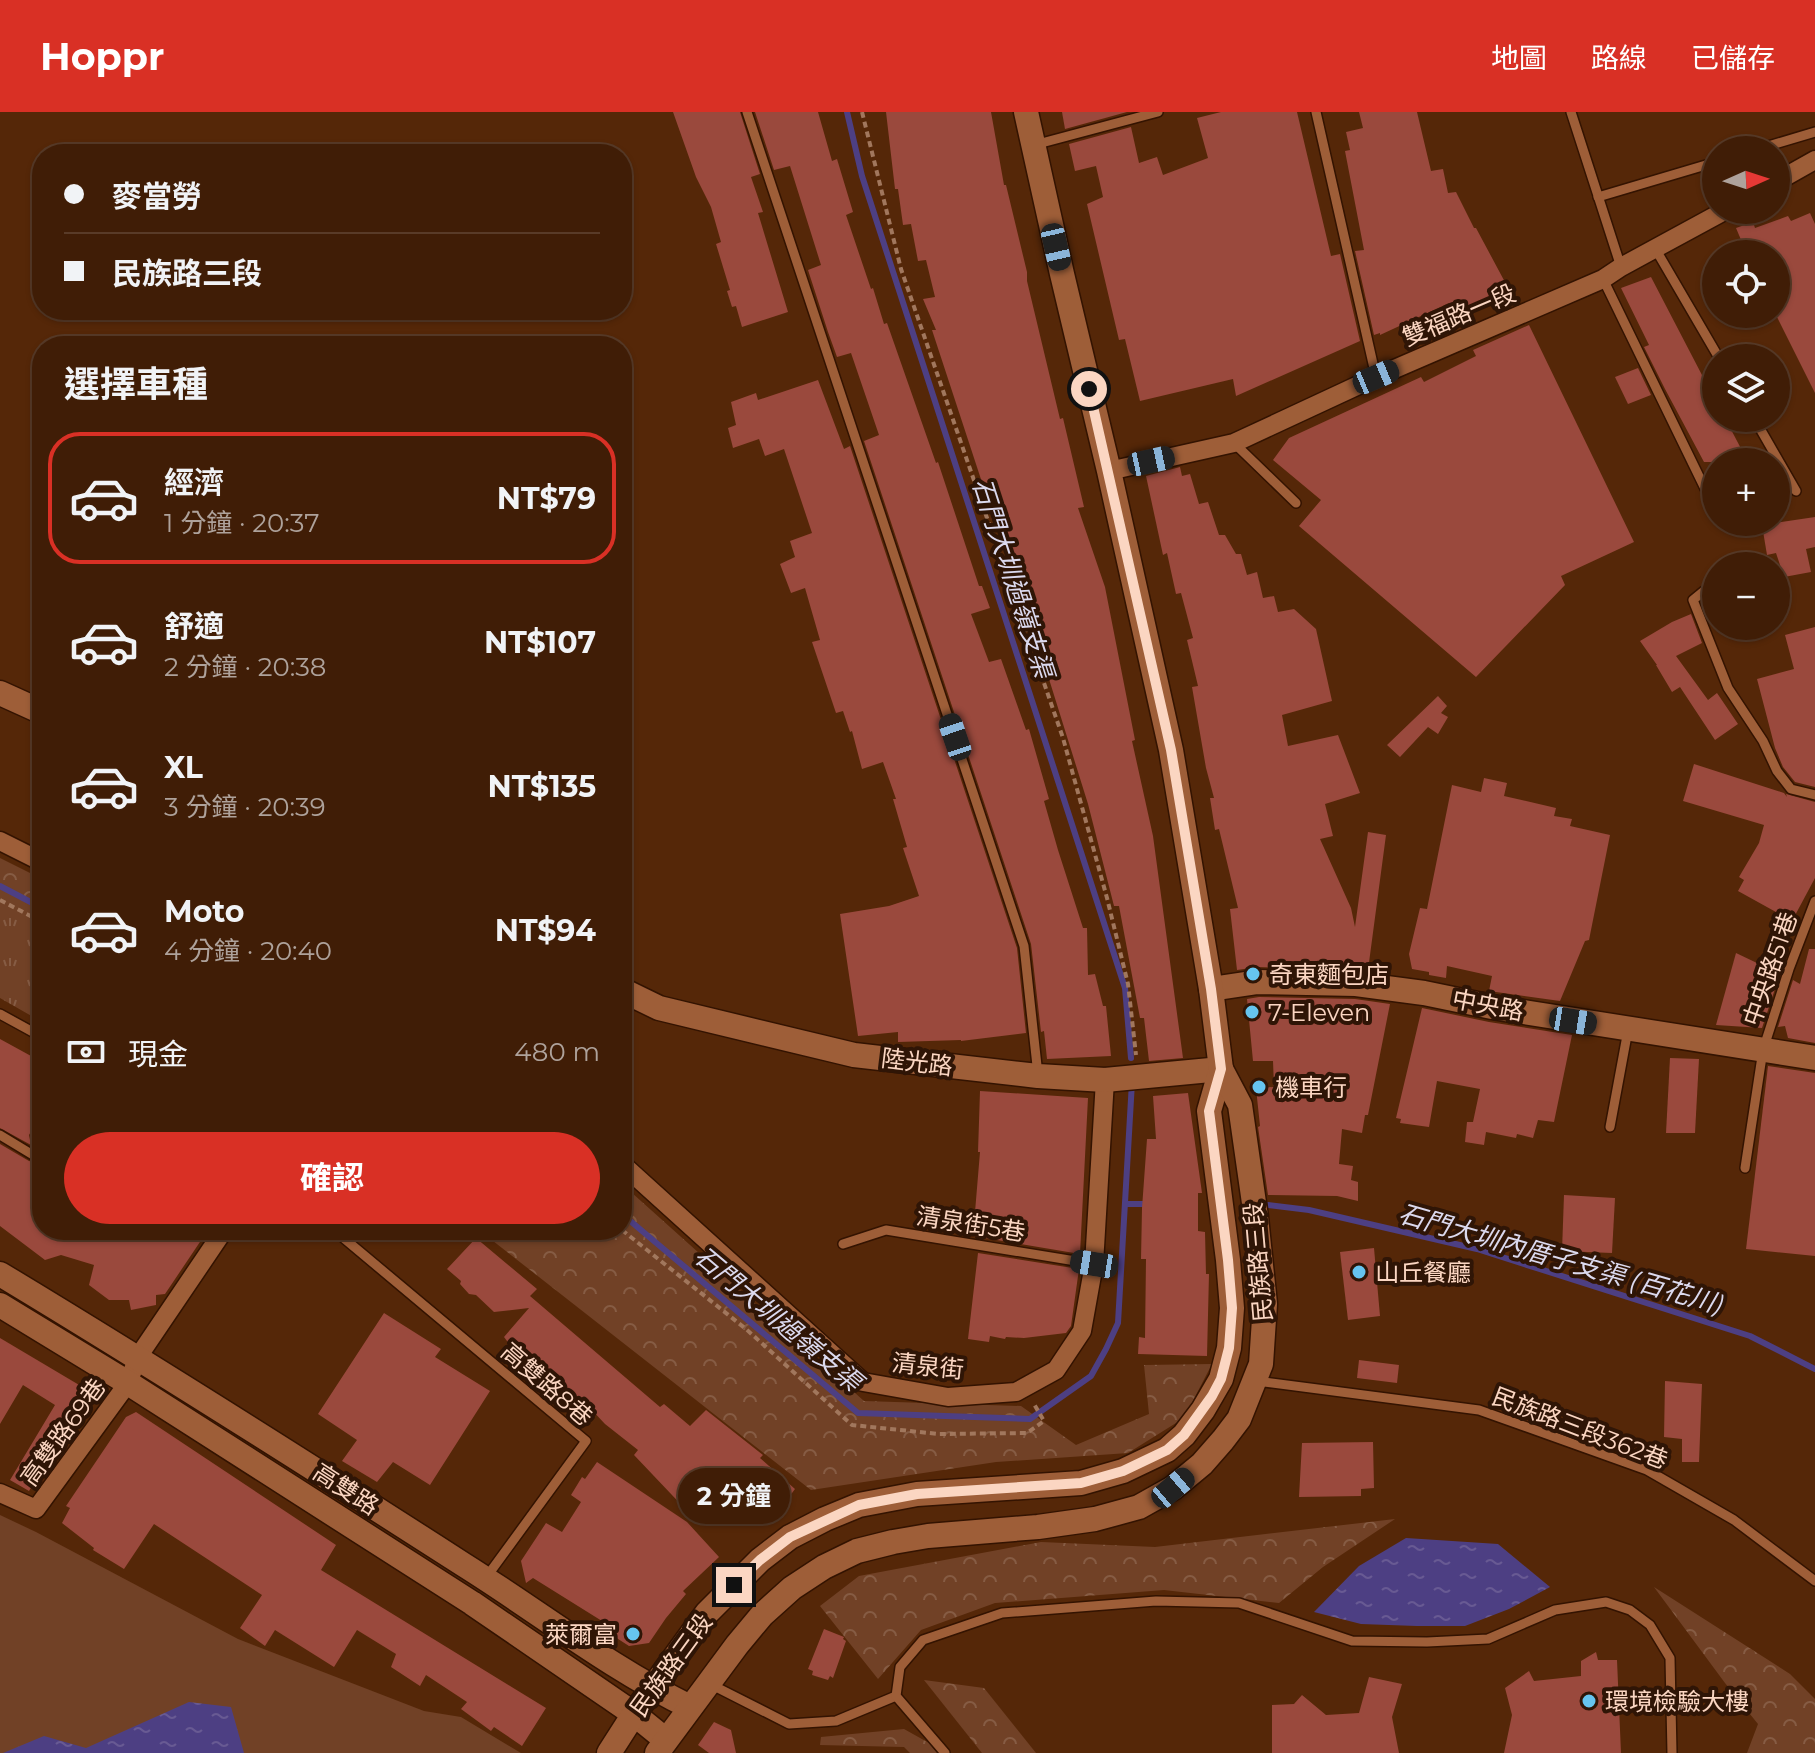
<!DOCTYPE html>
<html lang="zh-TW">
<head>
<meta charset="utf-8">
<style>
  body { margin:0; font-family:Montserrat,"Noto Sans TC",sans-serif; background:#472610; color:#f1f3f6; height:100vh; display:flex; flex-direction:column; font-size:30px; white-space:nowrap }
  * { box-sizing:border-box; margin:0 }
  p { font-size:26px; color:#aea29b }
  .icon { flex:none; width:44px; height:44px; fill:none; stroke:currentColor; stroke-width:2; stroke-linecap:round; stroke-linejoin:round }
  .map { position:relative; flex:1; overflow:hidden }
  .drawer { position:absolute; left:32px; top:224px; width:600px; height:904px; display:flex; flex-direction:column; background:#401d06; border-radius:32px; box-shadow:0 2px 6px #0004,0 0 0 2px #593b28 }
  .drawer>* { flex:none }
  .guide { position:absolute; left:32px; top:32px; width:600px; height:176px; border-radius:32px; box-shadow:0 2px 6px #0004,0 0 0 2px #593b28; display:grid; align-content:center; height:176px; padding:0 32px; background:#401d06 }
  .needle { width:52px; rotate:87deg }
  .fabs { position:absolute; left:1702px; top:24px; display:grid; gap:16px }
  .fabs a { display:grid; place-items:center; width:88px; height:88px; border-radius:50%; background:#401d06; box-shadow:0 2px 6px #0004,0 0 0 2px #593b28; font-size:40px }
  .end { position:absolute; width:36px; height:36px; margin:-18px; border:10px solid #fbd6c2; background:#111; box-shadow:0 0 0 4px #111 }
  .from { border-radius:50% }
  .bubble { position:absolute; height:56px; border-radius:28px; background:#401d06; box-shadow:0 2px 6px #0004,0 0 0 2px #593b28; font-size:26px; font-weight:700; line-height:56px; text-align:center }
  .car { position:absolute; width:24px; height:48px; margin:-24px -12px; border-radius:10px; box-shadow:0 0 6px 2px #0007; background:linear-gradient(#222 24%,#8ab4d8 0 40%,#222 0 76%,#8ab4d8 0 86%,#222 0) }
  .guide b { display:flex; align-items:center; gap:28px; height:76px; font-size:30px }
  .guide b+b { border-top:2px solid #593b28 }
  .guide i { width:20px; height:20px; background:#f1f3f6 }
  ul { padding:0; list-style:none }
  li { display:flex; align-items:center; gap:24px; height:132px; margin:0 16px 12px; padding:0 16px; border:4px solid transparent; border-radius:32px }
  li div { flex:1 }
  li b { display:block; font-size:30px }
  li em { font-style:normal; font-weight:700 }
  li.on { border-color:#d93025 }
  li>.icon { width:72px; height:72px; stroke-width:1.5 }
  h2 { padding:0 32px; font-size:36px; line-height:96px }
  .pay { display:flex; align-items:center; gap:20px; height:88px; padding:0 32px; font-size:30px }
  .pay p { margin-inline-start:auto }
  .cta { display:flex; gap:16px; margin-top:auto; padding:16px 32px }
  .cta a { flex:1; height:92px; border-radius:48px; background:#d93025; color:#fff; font-size:32px; font-weight:700; line-height:92px; text-align:center }
  header { display:flex; align-items:center; gap:48px; box-sizing:border-box; height:112px; padding:0 40px; background:#d93025; color:#fff }
  header strong { font-size:38px }
  nav { display:flex; gap:44px; margin-inline-start:auto; font-size:28px }
  .map>svg:first-child { display:block }
  .grass { fill:#714126 }
  .forest { fill:url(#forest-crowns) }
  .park { fill:url(#park-tufts) }
  .water { fill:url(#water-ripples) }
  .lines { fill:none; stroke-linecap:round; stroke-linejoin:round }
  .stream { stroke:#4d3f83; stroke-width:6 }
  .building { fill:#9a493d }
  .lane-casing { stroke:#331301; stroke-width:12 }
  .street-casing { stroke:#331301; stroke-width:21 }
  .secondary-casing { stroke:#331301; stroke-width:27 }
  .path { stroke:#a1775d; stroke-width:4; stroke-dasharray:6 4; stroke-linecap:butt }
  .lane { stroke:#9e5e38; stroke-width:9 }
  .street { stroke:#9e5e38; stroke-width:18 }
  .secondary { stroke:#9e5e38; stroke-width:24 }
  .route { stroke:#fbd6c2; stroke-width:10 }
  .poi-dot { fill:#66c4ef; stroke:#2f1506; stroke-width:3 }
  .labels { text-anchor:middle; dominant-baseline:central; stroke-width:8; stroke-linejoin:round; paint-order:stroke }
  .street-label { font-size:24px; fill:#fbd6c2; stroke:#2f1506 }
  .poi-label { font-size:24px; fill:#fbd6c2; stroke:#2f1506; text-anchor:start }
  .water-label { font-size:26px; font-style:italic; fill:#dbd9ee; stroke:#2f1506 }
</style>
</head>
<body>
<header>
<strong>Hoppr</strong>
<nav><a>地圖</a><a>路線</a><a>已儲存</a></nav>
</header>
<div class="map">
<svg width="1815" height="1641" viewBox="0 0 1815 1641">
  <defs>
    <pattern id="forest-crowns" width="20" height="18" patternUnits="userSpaceOnUse" patternTransform="scale(2)"><rect width="20" height="18" fill="#714126"/><path d="M2 6a3 3 0 1 1 6 0M12 15a3 3 0 1 1 6 0" fill="none" stroke="#865c44"/></pattern>
    <pattern id="park-tufts" width="24" height="20" patternUnits="userSpaceOnUse" patternTransform="scale(2)"><rect width="24" height="20" fill="#714126"/><path d="M3 7l-1-3M5 7V3M7 7l1-3M15 17l-1-3M17 17v-4M19 17l1-3" fill="none" stroke="#865c44"/></pattern>
    <pattern id="water-ripples" width="26" height="14" patternUnits="userSpaceOnUse" patternTransform="scale(2)"><rect width="26" height="14" fill="#4d3f83"/><path d="M2 4q2-2 4 0t4 0M15 11q2-2 4 0t4 0" fill="none" stroke="#685a93"/></pattern>
  </defs>
  <rect width="100%" height="100%" fill="#552708"/>
  <path class="grass" d="M0 1403 36 1420 238 1527 424 1599 461 1605 521 1641H0Z"/>
  <g class="forest">
    <path d="M0 746 42 767V885L0 862Z"/>
    <path d="M622 1072 864 1289 1021 1294 1076 1333 1149 1302 1144 1253 1212 1252 1184 1306 1128 1341 996 1350 811 1378 479 1118H622Z"/>
    <path d="M1395 1407 1323 1455 1279 1491 1164 1478 995 1491 921 1518 878 1567 820 1494 859 1464 1041 1430 1155 1435Z"/>
    <path d="M1654 1475 1790 1562 1815 1587V1641H1747L1758 1612 1725 1571Z"/>
    <path d="M924 1568 984 1576 1036 1641H982Z"/>
    <path d="M904 1617 929 1631 937 1641H910L904 1635 820 1633 821 1625Z"/>
  </g>
  <path class="park" d="M0 782 42 804V910L0 886Z"/>
  <g class="water">
    <path d="M1406 1426 1498 1432 1550 1475 1509 1497 1465 1514H1417L1361 1512 1314 1500 1359 1454Z"/>
    <path d="M189 1590 231 1595 244 1641H3L44 1624 86 1636Z"/>
  </g>
  <g class="lines">
    <g class="stream">
      <path d="M847 0 862 64 1125 876 1131 946"/>
      <path d="M0 774 42 796"/>
      <path d="M1125 1092H1150"/>
      <path d="M1260 1092 1309 1098 1477 1137 1750 1224 1815 1257"/>
      <path d="M622 1102 858 1301 1030 1307 1091 1264 1106 1237 1118 1211 1132 970"/>
    </g>
  </g>
  <g class="building">
    <path d="M673 0H740L760 62 751 65 763 100 758 101 788 200 742 215 736 194 732 195 727 179 730 178 716 132 721 130 711 95 696 65Z"/>
    <path d="M755 0H818L832 49 837 47 853 100 846 103 871 177 873 176 884 212 887 211 936 351 938 350 979 474H982L990 496 971 502 989 550 1001 547 1026 618 1029 617 1049 687 1044 689 1058 738 1083 816H1087L1088 863 1095 862 1103 894H1106L1111 944 1047 947 1044 919 1041 920 1031 832 864 329 879 323 851 241 837 245 828 220 808 158 821 153 790 54 774 58Z"/>
    <path d="M886 0H991L1004 73H1006L1027 160V169L1060 307 1063 306 1084 395 1078 396 1105 475 1135 628 1132 629 1153 724 1183 946 1149 949 1144 906H1140L1119 794H1114L1088 692 1039 535 999 412 996 413 932 218H936L923 187 935 185 926 148 918 149 911 112 903 113 898 77H895Z"/>
    <path d="M1062 0H1127L1065 17Z"/>
    <path d="M1221 0H1297L1331 144 1340 142 1360 229 1236 284 1233 267 1140 289 1125 227 1119 228 1087 92 1103 85 1096 54 1075 59 1069 32 1131 15 1139 51 1157 45 1163 63 1208 46 1197 6Z"/>
    <path d="M1359 0H1417L1431 59 1443 57 1448 81 1456 80 1474 116H1476L1506 172 1499 173 1502 177 1488 180 1491 187 1455 204 1449 191 1380 223V221L1374 223 1355 139 1364 138 1345 39 1350 38 1346 20 1363 16Z"/>
    <path d="M1810 101 1815 112V281L1776 203V142H1747L1736 116 1753 110 1755 116 1788 104 1791 109Z"/>
    <path d="M1651 165 1716 290V306H1725L1748 350H1704L1665 277 1644 235 1649 233 1621 176Z"/>
    <path d="M1529 213 1634 430 1561 464 1565 473 1476 565 1299 414 1321 388 1273 348 1289 326 1421 265 1424 270 1476 244 1473 238Z"/>
    <path d="M1638 256 1651 283 1628 292 1615 265Z"/>
    <path d="M818 268 844 337 850 334 1017 836 1026 921 961 929V928L898 930V920L858 924 840 802 889 794 919 784 903 736 907 735 893 687H896L883 650 862 657 852 619 850 620 843 599 836 601 812 530 820 528 805 476 791 481 780 452 795 445 790 429 812 421 784 337 765 344 759 327 733 336 728 316 736 313 731 290 756 281 758 288Z"/>
    <path d="M1180 355 1182 364 1190 362 1199 392 1208 390 1219 423H1225L1236 442H1241L1247 463 1257 460 1263 486 1274 484 1278 500 1294 497 1316 517 1332 589 1282 603 1288 634 1338 623 1360 681 1325 692 1333 724 1320 727 1351 796 1355 815 1368 720 1386 723 1368 858 1258 855 1237 858 1230 797 1238 796 1219 717 1215 718 1210 686H1214L1206 656 1192 575 1198 574 1187 528 1193 526 1181 481 1176 482 1167 441 1163 443 1146 364Z"/>
    <path d="M1815 405V435L1806 437 1811 460 1784 465 1776 441 1767 443 1762 413Z"/>
    <path d="M1691 502 1702 531 1676 544 1708 588 1717 581 1738 612 1715 628 1680 575 1672 580 1656 553H1657L1640 529 1672 510Z"/>
    <path d="M1815 515V675L1795 670 1783 655 1775 636 1757 567 1794 557 1785 523Z"/>
    <path d="M1438 584 1447 594 1441 601 1448 605 1438 622 1428 615 1400 645 1387 633Z"/>
    <path d="M1694 652 1784 681 1787 685 1786 682 1815 690V766L1792 809 1738 779 1744 768 1739 765 1759 731 1764 713 1683 689Z"/>
    <path d="M1484 666 1507 671 1504 684 1556 696 1554 704 1572 707 1570 714 1610 723 1589 828 1585 829 1560 889 1489 879 1492 864 1447 854 1446 866 1429 863V860L1412 857 1409 842 1420 796 1427 797 1452 673 1481 680Z"/>
    <path d="M1809 837H1815V931L1788 926 1785 914 1778 915 1793 868 1800 872Z"/>
    <path d="M1736 841 1780 862 1762 916 1716 913Z"/>
    <path d="M1259 885 1355 887 1390 892 1368 1003H1365L1362 1021 1342 1017 1339 1052 1353 1054 1351 1068 1358 1070V1089L1337 1084 1268 1083 1258 1015 1260 1014 1256 976 1274 975 1273 949H1253L1247 887Z"/>
    <path d="M1422 896 1489 910 1572 923 1554 1010 1538 1008 1533 1026 1517 1022 1516 1026 1486 1020 1484 1033 1465 1030 1467 1010H1473L1480 977 1437 969 1429 1015 1400 1011 1401 1007 1396 1006Z"/>
    <path d="M0 927 42 950V1001L29 1023 31 1033 0 1016Z"/>
    <path d="M1670 946 1699 947 1695 1021H1666Z"/>
    <path d="M1768 954 1815 961V1144L1746 1137Z"/>
    <path d="M980 979 1088 986 1080 1142 973 1124 980 1040H978Z"/>
    <path d="M1188 981 1202 1081H1198V1119L1205 1120 1206 1162H1209L1207 1244 1138 1242 1139 1225 1145 1226 1146 1147H1141L1142 1096 1147 1027H1156L1153 984Z"/>
    <path d="M0 1032 29 1049 34 1050 42 1091V1118H208L165 1182 156 1183V1193L131 1198 129 1188H109L89 1173 94 1153 61 1143 45 1148 0 1114Z"/>
    <path d="M1564 1083 1615 1086 1612 1141 1562 1139Z"/>
    <path d="M476 1126 537 1177 530 1184 660 1295 664 1292 690 1314 706 1298 763 1343 760 1346 795 1377 780 1397 766 1385 747 1406 713 1375 690 1402 634 1343 638 1338 605 1312 589 1295 567 1279 566 1280 551 1268 550 1269 510 1233 504 1225 529 1196 494 1200 476 1183 469 1182 460 1172 461 1169 447 1157Z"/>
    <path d="M1374 1136 1380 1204 1348 1208 1340 1140Z"/>
    <path d="M978 1141 1079 1157 1071 1214 1066 1221 1024 1226 1006 1225 1005 1227 990 1224 989 1230 968 1227Z"/>
    <path d="M384 1201 441 1237 435 1245 490 1279 430 1373 393 1350 377 1370 342 1349 357 1328 318 1302Z"/>
    <path d="M0 1226 96 1283 81 1309 74 1305 29 1379 10 1368 55 1293 23 1273 0 1312Z"/>
    <path d="M1359 1248 1399 1253 1397 1271 1357 1266Z"/>
    <path d="M1665 1269 1702 1272 1699 1350H1682V1327L1664 1325Z"/>
    <path d="M136 1300 336 1433 321 1458 546 1596 522 1634 494 1615 491 1619 461 1597 467 1590 426 1563 420 1574 391 1555 396 1542 357 1518 334 1555 275 1518 265 1534 240 1516 262 1483 154 1412 124 1457 93 1438 94 1436 62 1411 70 1396 66 1394 126 1305Z"/>
    <path d="M1373 1330 1374 1376 1361 1377V1384L1299 1385 1302 1331Z"/>
    <path d="M597 1350 687 1410 719 1445 683 1479 686 1482 666 1506 649 1531 629 1534 615 1525 618 1519 533 1466 526 1471 521 1449 546 1411 562 1420 581 1390 571 1383 582 1365 585 1367Z"/>
    <path d="M824 1517 844 1525 843 1527 846 1529 833 1566 830 1564 828 1568 812 1563 813 1559 808 1557Z"/>
    <path d="M1596 1540 1598 1548H1617L1621 1641H1504L1512 1603 1505 1576 1529 1559 1534 1569 1581 1564V1549Z"/>
    <path d="M1369 1565 1402 1572 1392 1605 1399 1641H1272V1593L1294 1592 1302 1583 1326 1603 1359 1601Z"/>
    <path d="M714 1610 731 1618 736 1641H709L698 1633Z"/>
  </g>
  <g class="lines">
    <defs>
      <g id="lane">
        <path d="M747 0 1024 834 1038 963"/>
        <path d="M1316 0 1376 265"/>
        <path d="M1571 0 1621 155"/>
        <path d="M1034 33 1158 0"/>
        <path d="M1755 38 1815 20"/>
        <path d="M1598 85 1716 50"/>
        <path d="M1656 138 1719 246"/>
        <path d="M1603 167 1711 389"/>
        <path d="M1754 306 1796 379"/>
        <path d="M1234 331 1296 391"/>
        <path d="M1753 454 1758 452"/>
        <path d="M1716 473 1704 479 1693 488 1728 576 1763 629 1777 659 1791 677 1815 683"/>
        <path d="M0 902 42 925"/>
        <path d="M1610 1015 1628 918"/>
        <path d="M0 1023 33 1043"/>
        <path d="M1745 1056 1763 938 1789 857 1815 789"/>
        <path d="M334 1118 586 1329 485 1467"/>
        <path d="M843 1132 886 1118 1094 1152"/>
        <path d="M1256 1269 1479 1298 1647 1358 1734 1408 1815 1469"/>
        <path d="M710 1572 789 1612 836 1609 896 1584"/>
        <path d="M945 1641 896 1584 900 1555 923 1528 1002 1501 1156 1489 1239 1491 1352 1529 1427 1530 1488 1527 1555 1498 1606 1490 1630 1498 1650 1513 1670 1546 1672 1641"/>
      </g>
      <g id="street">
        <path d="M1776 70 1815 48"/>
        <path d="M1109 359 1234 331 1376 265 1603 167 1621 155 1726 98"/>
        <path d="M0 729 42 750"/>
        <path d="M622 1052 863 1270 948 1285 1016 1280 1056 1258 1082 1219 1094 1152 1105 968"/>
        <path d="M0 1381 36 1397 128 1271 138 1245 224 1118"/>
      </g>
      <g id="secondary">
        <path d="M0 581 42 600"/>
        <path d="M1211 877 1258 870 1356 872 1424 881 1492 895 1815 946"/>
        <path d="M622 878 659 896 854 943 1038 964 1105 968 1221 957"/>
        <path d="M0 1162C156 1256 310 1354 464 1453 539 1500 610 1556 690 1595"/>
        <path d="M0 1193 128 1271 472 1491 634 1602 666 1628"/>
        <path d="M609 1641 634 1602 707 1501 760 1448 790 1425 825 1407 859 1393 917 1382 1081 1371 1123 1359 1167 1338 1184 1323 1203 1298 1221 1267 1229 1236 1232 1196 1228 1148 1209 999 1221 957"/>
        <path d="M657 1641 737 1533 762 1503 792 1476 824 1455 857 1439 893 1430 928 1424 1038 1415 1095 1407 1139 1395 1173 1376 1202 1352 1223 1328 1239 1307 1261 1252 1265 1192 1256 1105 1240 993 1221 957 1211 877 1171 638 1109 359 1062 162 1026 0"/>
      </g>
    </defs>
    <use href="#lane" class="lane-casing"/>
    <use href="#street" class="street-casing"/>
    <use href="#secondary" class="secondary-casing"/>
    <g class="path">
      <path d="M862 0 901 157 1063 626 1107 786 1128 872 1136 943"/>
      <path d="M0 788 42 810"/>
      <path d="M622 1118 746 1217 852 1313 939 1322 1027 1321 1044 1309 1034 1292"/>
    </g>
    <use href="#lane" class="lane"/>
    <use href="#street" class="street"/>
    <use href="#secondary" class="secondary"/>
  </g>
  <g class="lines">
    <path class="route" d="M734 1473 760 1448 790 1425 859 1393 917 1382 1081 1371 1123 1359 1167 1338 1184 1323 1212 1284 1221 1267 1229 1236 1232 1196 1228 1148 1209 999 1221 957 1211 877 1171 638 1089 277"/>
  </g>
  <g class="poi-dot">
    <circle cx="1253" cy="862" r="8"/>
    <circle cx="1252" cy="900" r="8"/>
    <circle cx="1259" cy="975" r="8"/>
    <circle cx="1359" cy="1160" r="8"/>
    <circle cx="633" cy="1522" r="8"/>
    <circle cx="1589" cy="1589" r="8"/>
  </g>
  <g class="labels">
    <g class="street-label">
      <text transform="translate(1459 203) rotate(-23)">雙福路一段</text>
      <text transform="translate(1770 857) rotate(-71)">中央路51巷</text>
      <text transform="translate(1488 893) rotate(11)">中央路</text>
      <text transform="translate(917 950) rotate(7)">陸光路</text>
      <text transform="translate(971 1112) rotate(9)">清泉街5巷</text>
      <text transform="translate(1258 1150) rotate(-95)">民族路三段</text>
      <text transform="translate(928 1254) rotate(6)">清泉街</text>
      <text transform="translate(547 1272) rotate(41)">高雙路8巷</text>
      <text transform="translate(1580 1316) rotate(21)">民族路三段362巷</text>
      <text transform="translate(63 1320) rotate(-54)">高雙路69巷</text>
      <text transform="translate(346 1377) rotate(33)">高雙路</text>
      <text transform="translate(671 1553) rotate(-54)">民族路三段</text>
    </g>
    <g class="poi-label">
      <text x="1269" y="862">奇東麵包店</text>
      <text x="1268" y="900">7-Eleven</text>
      <text x="1275" y="975">機車行</text>
      <text x="1375" y="1160">山丘餐廳</text>
      <text x="617" y="1522" text-anchor="end">萊爾富</text>
      <text x="1605" y="1589">環境檢驗大樓</text>
    </g>
    <g class="water-label">
      <text transform="translate(1013 466) rotate(72)">石門大圳過嶺支渠</text>
      <text transform="translate(1561 1147) rotate(16)">石門大圳內厝子支渠 (百花川)</text>
      <text transform="translate(778 1207) rotate(40)">石門大圳過嶺支渠</text>
    </g>
  </g>
</svg>
<div class="fabs">
<a><svg class="needle" viewBox="-14 -14 28 28"><path d="M0-13l5 13h-10z" fill="#e53935"/><path d="M0 13l5-13h-10z" fill="#aea29b"/></svg></a>
<a><svg class="icon" aria-label="locate" viewBox="0 0 24 24"><circle cx="12" cy="12" r="6"/><path d="M12 2v4M12 18v4M2 12h4M18 12h4"/></svg></a>
<a><svg class="icon" aria-label="layers" viewBox="0 0 24 24"><path d="M12 4l9 5-9 5-9-5zM3 14l9 5 9-5"/></svg></a>
<a>+</a>
<a>−</a>
</div>
<i class="end from" style="left:1089px;top:277px"></i>
<i class="end" style="left:734px;top:1473px"></i>
<div class="bubble" style="left:678px;top:1356px;width:112px">2 分鐘</div>
<i class="car" style="left:1056px;top:135px;rotate:167deg"></i>
<i class="car" style="left:1376px;top:265px;rotate:67deg"></i>
<i class="car" style="left:1151px;top:349px;rotate:78deg"></i>
<i class="car" style="left:955px;top:625px;rotate:341deg"></i>
<i class="car" style="left:1573px;top:909px;rotate:99deg"></i>
<i class="car" style="left:1094px;top:1152px;rotate:279deg"></i>
<i class="car" style="left:1173px;top:1376px;rotate:50deg"></i>
<div class="guide">
<b><i class="from"></i>麥當勞</b>
<b><i></i>民族路三段</b>
</div>
<section class="drawer">
<h2>選擇車種</h2>
<ul>
<li class="on"><svg class="icon" aria-label="car" viewBox="0 0 24 24"><path d="M5 17H2v-5l4-1 3-4h7l3 4 3 1v5h-3M9 17h6M6 11h13"/><circle cx="7" cy="17" r="2"/><circle cx="17" cy="17" r="2"/></svg><div><b>經濟</b><p>1 分鐘 · 20:37</p></div><em>NT$79</em></li>
<li><svg class="icon" aria-label="car" viewBox="0 0 24 24"><path d="M5 17H2v-5l4-1 3-4h7l3 4 3 1v5h-3M9 17h6M6 11h13"/><circle cx="7" cy="17" r="2"/><circle cx="17" cy="17" r="2"/></svg><div><b>舒適</b><p>2 分鐘 · 20:38</p></div><em>NT$107</em></li>
<li><svg class="icon" aria-label="car" viewBox="0 0 24 24"><path d="M5 17H2v-5l4-1 3-4h7l3 4 3 1v5h-3M9 17h6M6 11h13"/><circle cx="7" cy="17" r="2"/><circle cx="17" cy="17" r="2"/></svg><div><b>XL</b><p>3 分鐘 · 20:39</p></div><em>NT$135</em></li>
<li><svg class="icon" aria-label="car" viewBox="0 0 24 24"><path d="M5 17H2v-5l4-1 3-4h7l3 4 3 1v5h-3M9 17h6M6 11h13"/><circle cx="7" cy="17" r="2"/><circle cx="17" cy="17" r="2"/></svg><div><b>Moto</b><p>4 分鐘 · 20:40</p></div><em>NT$94</em></li>
</ul>
<div class="pay"><svg class="icon" aria-label="cash" viewBox="0 0 24 24"><path d="M3 7h18v10H3z"/><circle cx="12" cy="12" r="2"/></svg>現金<p>480 m</p></div>
<div class="cta"><a>確認</a></div>
</section>
</div>
</body>
</html>
